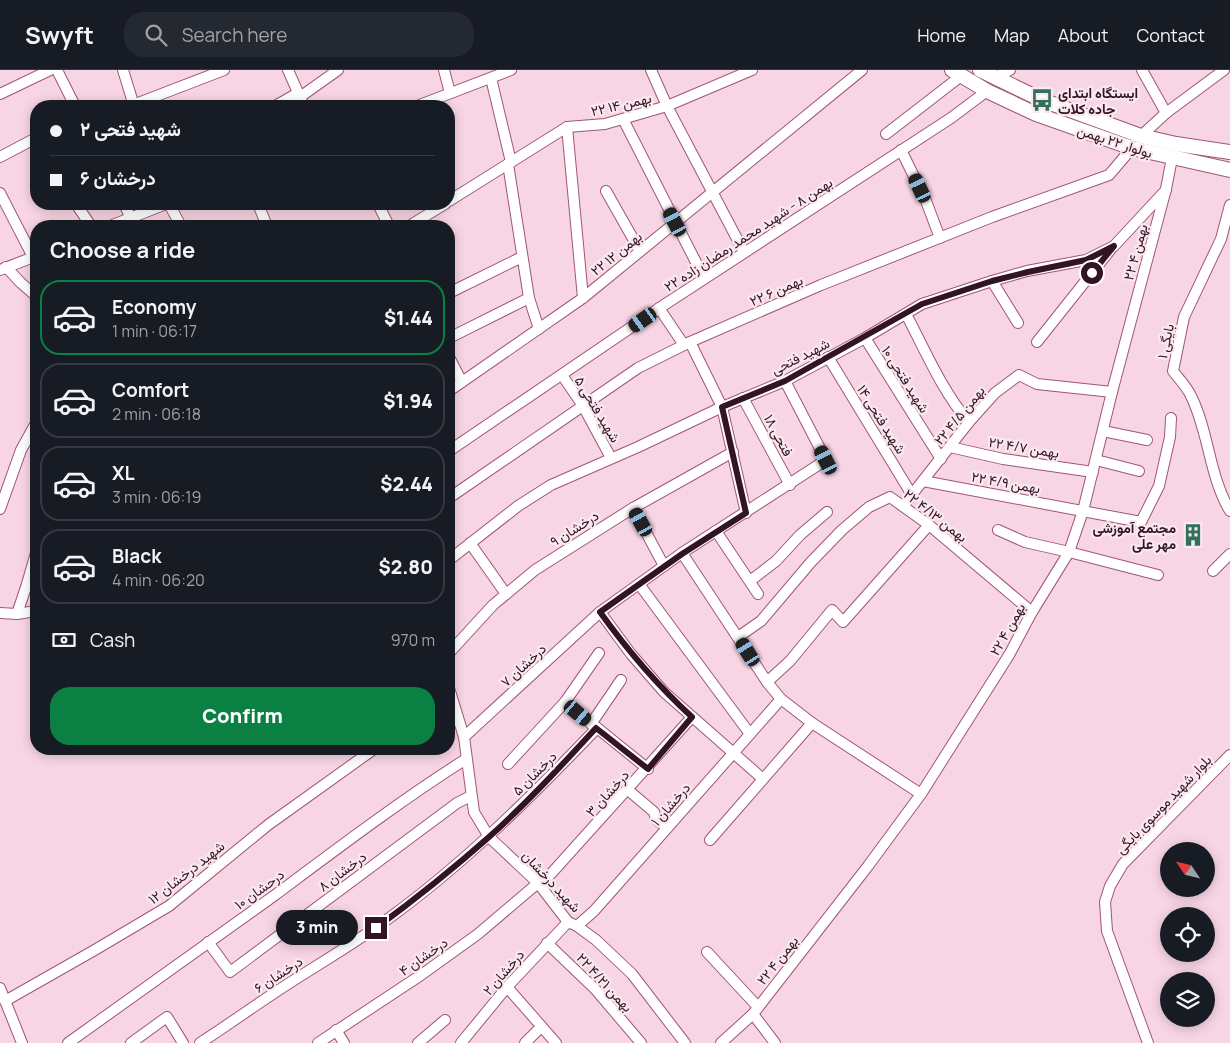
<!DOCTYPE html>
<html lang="en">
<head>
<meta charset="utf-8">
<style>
  body { margin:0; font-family:Manrope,Vazirmatn,sans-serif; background:#242831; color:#f1f3f6; height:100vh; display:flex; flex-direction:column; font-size:19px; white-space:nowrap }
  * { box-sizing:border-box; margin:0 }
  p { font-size:16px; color:#9ea1a6 }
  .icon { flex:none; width:28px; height:28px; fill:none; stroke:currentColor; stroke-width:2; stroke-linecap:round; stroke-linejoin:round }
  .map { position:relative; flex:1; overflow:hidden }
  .details { position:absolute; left:30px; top:150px; width:425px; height:535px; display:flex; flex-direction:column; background:#171b24; border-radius:20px; box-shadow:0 2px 12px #0003 }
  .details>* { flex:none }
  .guide { position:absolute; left:30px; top:30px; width:425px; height:110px; border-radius:20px; box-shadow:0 2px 12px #0003; display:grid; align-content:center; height:110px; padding:0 20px; background:#171b24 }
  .needle { width:32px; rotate:305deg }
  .controls { position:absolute; left:1160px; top:772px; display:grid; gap:10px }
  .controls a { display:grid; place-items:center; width:55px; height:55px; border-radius:50%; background:#171b24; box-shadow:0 2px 12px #0003; font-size:25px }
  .end { position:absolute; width:22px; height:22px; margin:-11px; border:6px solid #331424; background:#fff; box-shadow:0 0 0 2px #fff }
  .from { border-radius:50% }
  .bubble { position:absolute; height:35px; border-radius:18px; background:#171b24; box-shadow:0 2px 12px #0003; font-size:16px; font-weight:800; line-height:35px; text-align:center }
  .car { position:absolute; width:15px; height:30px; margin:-15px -8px; border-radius:6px; box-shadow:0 0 4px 1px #0007; background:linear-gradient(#222 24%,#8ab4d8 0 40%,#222 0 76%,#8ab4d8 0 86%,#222 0) }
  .guide b { display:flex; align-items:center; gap:18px; height:48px; font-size:19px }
  .guide b+b { border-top:1px solid #363941 }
  .guide i { width:12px; height:12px; background:#f1f3f6 }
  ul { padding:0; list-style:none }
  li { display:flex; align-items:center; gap:15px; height:75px; margin:0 10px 8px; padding:0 10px; border:2px solid #363941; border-radius:20px }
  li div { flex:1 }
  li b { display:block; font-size:19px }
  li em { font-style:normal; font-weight:800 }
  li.current { border-color:#0b8043 }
  li>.icon { width:45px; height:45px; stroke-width:1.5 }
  h2 { padding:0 20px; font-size:22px; line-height:60px }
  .pay { display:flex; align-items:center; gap:12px; height:55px; padding:0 20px; font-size:19px }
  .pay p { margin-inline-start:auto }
  .action { display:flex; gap:10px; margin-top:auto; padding:10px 20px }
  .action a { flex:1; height:58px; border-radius:20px; background:#0b8043; color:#fff; font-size:20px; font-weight:800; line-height:58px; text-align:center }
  header { display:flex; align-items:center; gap:30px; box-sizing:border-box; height:70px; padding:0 25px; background:#171b24; border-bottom:1px solid #363941 }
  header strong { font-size:24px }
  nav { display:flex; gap:28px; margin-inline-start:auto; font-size:18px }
  .search { width:350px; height:45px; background:#242831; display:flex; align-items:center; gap:12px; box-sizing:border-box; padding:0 18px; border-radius:20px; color:#9ea1a6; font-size:19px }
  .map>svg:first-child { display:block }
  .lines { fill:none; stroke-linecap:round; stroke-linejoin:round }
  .minor-casing { stroke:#a0547a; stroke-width:12 }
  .major-casing { stroke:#a0547a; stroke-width:16 }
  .minor { stroke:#fff; stroke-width:10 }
  .major { stroke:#fff; stroke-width:14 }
  .route { stroke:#331424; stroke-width:6 }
  .labels { text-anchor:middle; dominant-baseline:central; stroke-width:4.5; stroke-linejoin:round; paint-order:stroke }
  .poi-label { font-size:14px; font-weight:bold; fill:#331424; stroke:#fae8ef; text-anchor:start }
  .street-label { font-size:14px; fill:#331424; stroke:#fae8ef }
</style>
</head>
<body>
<header>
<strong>Swyft</strong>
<div class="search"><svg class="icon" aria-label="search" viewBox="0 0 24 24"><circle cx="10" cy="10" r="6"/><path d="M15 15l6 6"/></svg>Search here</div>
<nav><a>Home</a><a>Map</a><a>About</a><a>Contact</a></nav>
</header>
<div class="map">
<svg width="1230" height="973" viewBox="0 0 1230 973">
  <rect width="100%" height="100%" fill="#f8d5e4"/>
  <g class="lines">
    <defs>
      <g id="minor">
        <path d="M57 0 75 36"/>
        <path d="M123 0 134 36"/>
        <path d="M288 0 304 36"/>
        <path d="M444 0 450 23"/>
        <path d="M651 0 667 36 744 182"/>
        <path d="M1142 0 1166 43"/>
        <path d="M491 8 511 92"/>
        <path d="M994 8 1010 0"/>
        <path d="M0 24 50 0"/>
        <path d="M300 27 338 0"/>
        <path d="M133 35 224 0"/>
        <path d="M275 36 298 23"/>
        <path d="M417 36 511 0"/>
        <path d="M623 49 704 208"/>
        <path d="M567 57 583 228"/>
        <path d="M886 64 961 6"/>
        <path d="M1141 66 1166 43 1224 0"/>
        <path d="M901 80 926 131 940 168"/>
        <path d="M0 87 36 68"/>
        <path d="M508 94 529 228 539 259"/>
        <path d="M606 121 640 181"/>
        <path d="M0 123 33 187"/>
        <path d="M449 131 567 57 605 54 667 36 752 0"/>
        <path d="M76 134 91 156"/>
        <path d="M124 134 131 148"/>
        <path d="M169 134 181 156"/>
        <path d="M258 134 267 156"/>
        <path d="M378 134 389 156"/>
        <path d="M1230 135 1221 169 1184 247 1173 301C1179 309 1187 317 1191 326 1209 362 1209 406 1230 441"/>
        <path d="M110 156 166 134"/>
        <path d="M409 156 445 134"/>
        <path d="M6 197 21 213 36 226"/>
        <path d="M0 200 36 186"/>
        <path d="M992 211 1018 253"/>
        <path d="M449 223 522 187"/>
        <path d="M659 238 684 275"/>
        <path d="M906 244C924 278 943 323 969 352"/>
        <path d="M449 268 529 228"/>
        <path d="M865 268 941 389"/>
        <path d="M690 272 722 337 746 443"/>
        <path d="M1037 272 1111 179"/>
        <path d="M449 287 462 312"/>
        <path d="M828 287 912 425"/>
        <path d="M562 305 583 336 611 388"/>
        <path d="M449 321 583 228 862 0"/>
        <path d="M743 328 790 415"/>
        <path d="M1103 361 1147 370"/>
        <path d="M950 377 1003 389 1093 402"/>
        <path d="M449 381 664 235 951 48 987 21"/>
        <path d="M1096 390 1139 401"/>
        <path d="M923 411 1141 452 1159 416 1170 367 1171 348"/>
        <path d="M449 428 638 298 690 272 821 215 992 147 1109 105 1132 78"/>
        <path d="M903 436 969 352 995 323 1019 305 1037 314 1112 322"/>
        <path d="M633 438 664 496"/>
        <path d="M0 439 21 380 36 353"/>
        <path d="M998 460 1025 472 1069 482 1158 505"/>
        <path d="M716 461 758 524"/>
        <path d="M470 473 506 524"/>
        <path d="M682 483 767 612 781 629 812 653 921 724"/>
        <path d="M449 490 518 436 551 415 638 377 722 337 785 311 865 268 922 234 992 211 1027 201 1086 190 1114 176 1166 120"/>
        <path d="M1213 501 1230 484"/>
        <path d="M750 511 776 491 800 465 827 442"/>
        <path d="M27 514 36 483"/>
        <path d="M639 514 750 664"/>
        <path d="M600 542 631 584 664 622 763 709"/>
        <path d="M0 543 17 544 36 541"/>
        <path d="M17 544 27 514 36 516"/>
        <path d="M738 567 761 551 811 492 842 460 869 437 890 427 929 455 1032 542"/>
        <path d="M449 583 493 535 535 500 633 438 733 382"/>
        <path d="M767 612 790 591 832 540 843 552 929 455"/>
        <path d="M449 618 464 667 474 742 489 767 538 813 568 852 577 856 596 870 632 904 685 973"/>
        <path d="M565 632 648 699"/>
        <path d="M591 654 621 610"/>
        <path d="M464 667 600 542 682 483 826 390 785 311"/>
        <path d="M508 694 565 632 599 583"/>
        <path d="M628 720 654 742 656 749 667 758"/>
        <path d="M710 770 812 653"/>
        <path d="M540 816 692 647"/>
        <path d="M577 856 594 841 781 629"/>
        <path d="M208 872 230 902 457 733 471 726"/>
        <path d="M547 873 596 920 641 973"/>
        <path d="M707 882 758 937"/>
        <path d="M507 917 556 973"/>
        <path d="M0 918 22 973"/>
        <path d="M5 931 93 881 169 836 268 755 374 679"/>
        <path d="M753 944 775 973"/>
        <path d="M336 960 344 973"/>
        <path d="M68 973C137 924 206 875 275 825 338 778 400 731 466 689"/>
        <path d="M131 973 167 947 183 973"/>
        <path d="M200 973C231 953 261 931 291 912 327 889 363 868 396 843 469 789 534 724 597 658"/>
        <path d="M318 973 421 905 478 864 538 813"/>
        <path d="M418 973 445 950"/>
        <path d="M461 973 507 917 568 852"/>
        <path d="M525 973 541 957"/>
        <path d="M721 973 753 944 868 796 921 724 1009 585 1032 542 1069 482 1083 441 1112 322 1166 119 1172 88"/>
        <path d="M1148 973 1107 861 1105 832 1110 816 1123 794 1230 685"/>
      </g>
      <g id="major">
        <path d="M952 0 987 21 1036 44 1132 78 1230 100"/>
        <path d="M980 0 1042 30 1141 66 1176 74 1230 82"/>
      </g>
    </defs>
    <use href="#minor" class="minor-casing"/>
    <use href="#major" class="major-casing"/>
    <use href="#minor" class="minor"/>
    <use href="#major" class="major"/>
  </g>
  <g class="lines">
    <path class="route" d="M376 858C414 830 453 799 489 767 527 733 562 695 596 658L648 699 692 647C657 615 628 581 600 542L682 484 746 443 722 337 785 311 922 234 992 211 1028 202 1086 190 1114 176 1092 203"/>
  </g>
  <defs>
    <symbol id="bus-bare" viewBox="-9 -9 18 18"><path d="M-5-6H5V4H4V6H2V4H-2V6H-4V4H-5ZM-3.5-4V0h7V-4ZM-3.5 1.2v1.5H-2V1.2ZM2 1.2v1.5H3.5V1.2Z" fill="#32705c" stroke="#fae8ef" stroke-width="2.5" paint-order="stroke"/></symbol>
    <symbol id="building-bare" viewBox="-9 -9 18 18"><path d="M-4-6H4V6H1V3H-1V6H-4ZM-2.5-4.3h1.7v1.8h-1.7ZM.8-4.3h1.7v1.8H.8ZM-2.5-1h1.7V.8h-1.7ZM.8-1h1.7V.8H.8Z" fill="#32705c" stroke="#fae8ef" stroke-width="2.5" paint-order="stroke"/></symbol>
  </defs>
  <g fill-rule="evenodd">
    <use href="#bus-bare" x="1026" y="14" width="32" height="32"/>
    <use href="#building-bare" x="1177" y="449" width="32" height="32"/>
  </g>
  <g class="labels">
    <g class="poi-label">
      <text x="1058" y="22">ایستگاه ابتدای<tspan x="1058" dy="16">جاده کلات</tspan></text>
      <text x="1176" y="457" text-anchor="end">مجتمع آموزشی<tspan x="1176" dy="16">مهر علی</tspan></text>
    </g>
    <g class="street-label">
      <text transform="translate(621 34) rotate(-13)">۲۲ بهمن ۱۴</text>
      <text transform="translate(1115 71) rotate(18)">بولوار ۲۲ بهمن</text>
      <text transform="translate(748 164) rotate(-33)">۲۲ بهمن ۸ - شهید محمد رمضان زاده</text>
      <text transform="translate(1135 182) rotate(-75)">۲۲ بهمن ۴</text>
      <text transform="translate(616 183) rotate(-39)">۲۲ بهمن ۱۲</text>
      <text transform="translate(776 220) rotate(-24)">۲۲ بهمن ۶</text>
      <text transform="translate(1165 271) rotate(-78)">بایگی ۱</text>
      <text transform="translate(800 286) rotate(-27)">شهید فتحی</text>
      <text transform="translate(906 309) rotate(58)">شهید فتحی ۱۰</text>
      <text transform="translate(598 339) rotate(59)">شهید فتحی ۵</text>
      <text transform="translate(959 345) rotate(-51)">۲۲ بهمن ۴/۵</text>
      <text transform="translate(882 349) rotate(58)">شهید فتحی ۱۴</text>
      <text transform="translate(779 365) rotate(62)">فتحی ۱۸</text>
      <text transform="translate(1024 377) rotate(9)">۲۲ بهمن ۴/۷</text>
      <text transform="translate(1006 412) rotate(10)">۲۲ بهمن ۴/۹</text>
      <text transform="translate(936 445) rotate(38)">۲۲ بهمن ۴/۱۳</text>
      <text transform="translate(574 458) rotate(-32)">درخشان ۹</text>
      <text transform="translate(1007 559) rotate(-61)">۲۲ بهمن ۴</text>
      <text transform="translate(523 595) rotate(-43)">درخشان ۷</text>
      <text transform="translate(534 703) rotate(-45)">درخشان ۵</text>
      <text transform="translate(607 723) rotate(-48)">درخشان ۳</text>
      <text transform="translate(670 734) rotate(-49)">درخشان ۱</text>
      <text transform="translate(1163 734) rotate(-46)">بلوار شهید موسوی بایگی</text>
      <text transform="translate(342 801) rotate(-37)">درخشان ۸</text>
      <text transform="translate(186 802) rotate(-38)">شهید درخشان ۱۲</text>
      <text transform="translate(552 811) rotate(47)">شهید درخشان</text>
      <text transform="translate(259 819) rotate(-36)">درحشان ۱۰</text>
      <text transform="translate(423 886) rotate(-35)">درخشان ۴</text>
      <text transform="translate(777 890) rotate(-52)">۲۲ بهمن ۴</text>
      <text transform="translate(503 902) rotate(-49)">درخشان ۲</text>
      <text transform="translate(278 904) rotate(-33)">درخشان ۶</text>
      <text transform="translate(605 912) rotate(47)">۲۲ بهمن ۴/۲۱</text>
    </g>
  </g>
</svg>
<div class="controls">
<a><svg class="needle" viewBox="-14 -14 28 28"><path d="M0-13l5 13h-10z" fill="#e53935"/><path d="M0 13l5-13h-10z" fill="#9ea1a6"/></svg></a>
<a><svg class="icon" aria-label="locate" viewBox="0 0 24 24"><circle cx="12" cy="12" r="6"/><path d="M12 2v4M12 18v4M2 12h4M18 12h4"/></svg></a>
<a><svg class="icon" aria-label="layers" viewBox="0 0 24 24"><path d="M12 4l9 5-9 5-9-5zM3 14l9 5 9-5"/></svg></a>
</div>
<i class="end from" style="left:1092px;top:203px"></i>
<i class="end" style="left:376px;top:858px"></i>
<div class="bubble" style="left:276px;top:840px;width:82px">3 min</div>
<i class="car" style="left:920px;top:118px;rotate:335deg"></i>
<i class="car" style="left:675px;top:152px;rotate:332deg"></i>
<i class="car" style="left:643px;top:250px;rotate:235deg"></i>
<i class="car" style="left:826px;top:390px;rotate:333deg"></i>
<i class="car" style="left:641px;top:452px;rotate:331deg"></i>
<i class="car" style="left:748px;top:582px;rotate:328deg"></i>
<i class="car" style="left:578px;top:643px;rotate:130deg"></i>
<div class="guide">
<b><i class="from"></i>شهید فتحی ۲</b>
<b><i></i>درخشان ۶</b>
</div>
<section class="details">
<h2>Choose a ride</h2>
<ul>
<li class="current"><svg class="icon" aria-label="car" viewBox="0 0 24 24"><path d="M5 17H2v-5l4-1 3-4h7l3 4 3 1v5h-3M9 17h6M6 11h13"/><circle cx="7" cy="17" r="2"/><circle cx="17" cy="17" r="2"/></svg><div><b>Economy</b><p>1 min · 06:17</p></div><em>$1.44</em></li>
<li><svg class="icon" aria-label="car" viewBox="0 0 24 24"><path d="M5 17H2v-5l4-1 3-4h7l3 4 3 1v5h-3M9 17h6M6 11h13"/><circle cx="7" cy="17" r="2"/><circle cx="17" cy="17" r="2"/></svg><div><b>Comfort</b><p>2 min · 06:18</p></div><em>$1.94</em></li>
<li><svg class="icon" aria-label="car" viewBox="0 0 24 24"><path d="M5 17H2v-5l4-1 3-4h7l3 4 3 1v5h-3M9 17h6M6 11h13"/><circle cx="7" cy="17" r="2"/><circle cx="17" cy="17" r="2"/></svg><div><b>XL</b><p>3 min · 06:19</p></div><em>$2.44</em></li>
<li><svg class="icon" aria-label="car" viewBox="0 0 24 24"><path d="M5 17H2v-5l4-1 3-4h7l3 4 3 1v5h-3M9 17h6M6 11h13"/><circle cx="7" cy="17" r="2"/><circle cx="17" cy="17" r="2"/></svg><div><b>Black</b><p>4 min · 06:20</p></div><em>$2.80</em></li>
</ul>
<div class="pay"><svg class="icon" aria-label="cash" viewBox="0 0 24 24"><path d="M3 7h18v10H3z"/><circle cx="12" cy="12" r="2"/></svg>Cash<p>970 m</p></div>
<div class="action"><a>Confirm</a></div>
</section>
</div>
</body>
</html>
